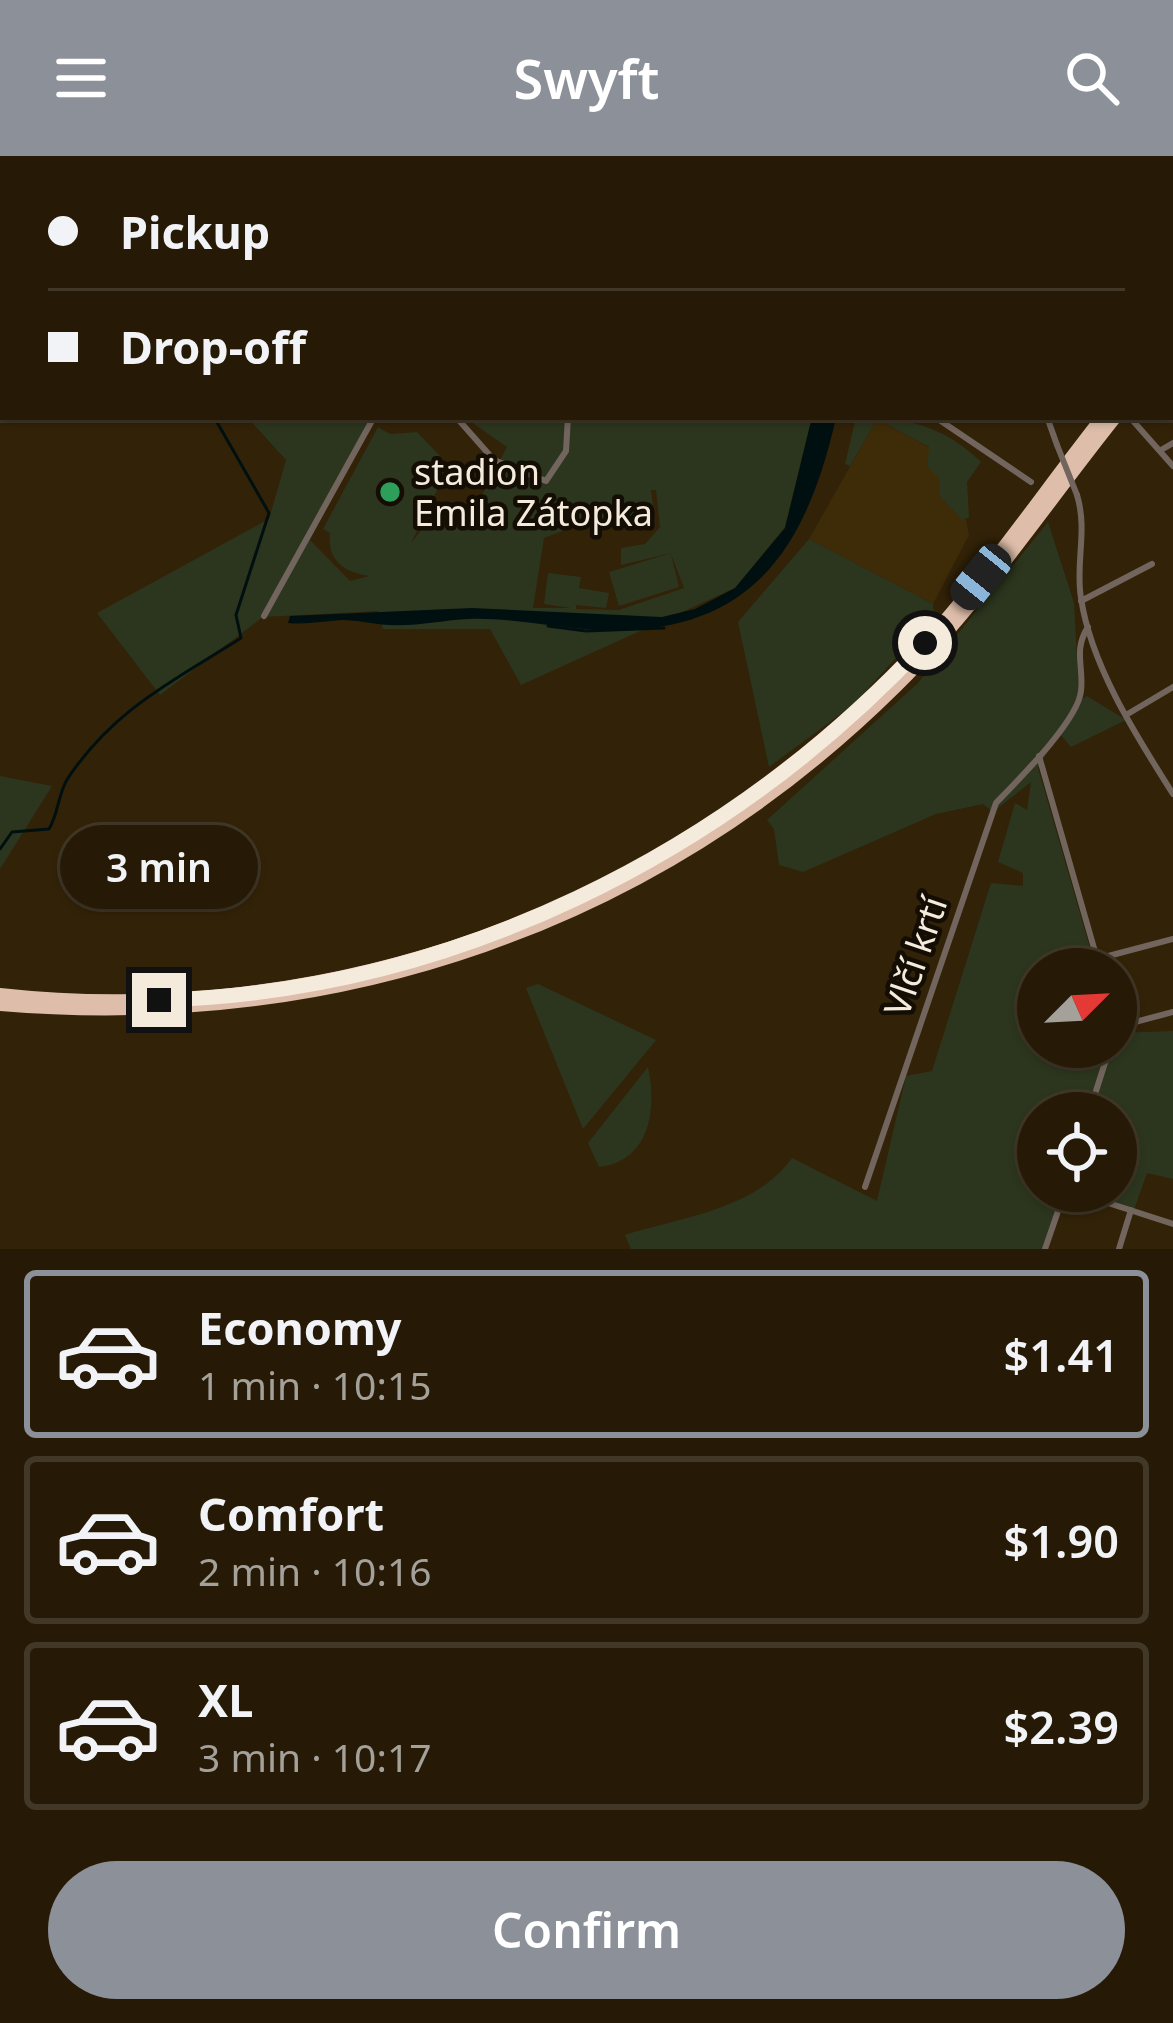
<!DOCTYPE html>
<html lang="en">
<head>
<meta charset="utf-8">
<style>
  body { margin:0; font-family:"Noto Sans",sans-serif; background:#2e2310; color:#f1f3f6; height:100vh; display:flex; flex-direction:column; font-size:45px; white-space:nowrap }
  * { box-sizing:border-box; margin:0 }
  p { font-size:39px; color:#a4a19b }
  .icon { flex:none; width:66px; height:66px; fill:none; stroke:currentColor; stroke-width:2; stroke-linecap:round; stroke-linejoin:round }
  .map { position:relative; height:1093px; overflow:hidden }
  .panel { display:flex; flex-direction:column; background:#261a06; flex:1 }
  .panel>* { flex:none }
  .guide { position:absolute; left:0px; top:0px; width:1173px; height:264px; box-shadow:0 3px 9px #0004,0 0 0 3px #423828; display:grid; align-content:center; height:264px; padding:0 48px; background:#261a06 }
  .needle { width:78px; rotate:66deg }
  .controls { position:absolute; left:1017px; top:792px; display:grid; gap:24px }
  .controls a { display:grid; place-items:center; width:120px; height:120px; border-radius:50%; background:#261a06; box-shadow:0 3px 9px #0004,0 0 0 3px #423828; font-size:60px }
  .end { position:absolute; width:54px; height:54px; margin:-27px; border:15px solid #f5ebdc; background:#111; box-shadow:0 0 0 6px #111 }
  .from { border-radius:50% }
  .bubble { position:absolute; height:84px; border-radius:42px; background:#261a06; box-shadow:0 3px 9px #0004,0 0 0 3px #423828; font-size:39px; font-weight:600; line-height:84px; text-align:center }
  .car { position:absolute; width:36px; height:72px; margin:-36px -18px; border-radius:15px; box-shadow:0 0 9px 3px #0007; background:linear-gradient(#222 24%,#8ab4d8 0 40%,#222 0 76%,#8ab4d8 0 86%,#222 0) }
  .guide b { display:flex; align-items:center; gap:42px; height:114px; font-size:45px }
  .guide b+b { border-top:3px solid #423828 }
  .guide i { width:30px; height:30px; background:#f1f3f6 }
  ul { padding:21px 0 0; list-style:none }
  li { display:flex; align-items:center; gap:36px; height:168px; margin:0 24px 18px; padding:0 24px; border:6px solid #423828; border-radius:12px }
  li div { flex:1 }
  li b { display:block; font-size:45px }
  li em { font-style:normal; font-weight:600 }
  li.selected { border-color:#8c9099 }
  li>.icon { width:108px; height:108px; stroke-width:1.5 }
  .action { display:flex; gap:24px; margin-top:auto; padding:24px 48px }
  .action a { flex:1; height:138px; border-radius:72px; background:#8c9099; color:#fff; font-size:48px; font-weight:600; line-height:138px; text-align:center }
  header { display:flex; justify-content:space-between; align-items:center; height:156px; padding:0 48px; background:#8c9099; color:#fff; font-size:54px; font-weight:600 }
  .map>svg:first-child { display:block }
  .built { fill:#3e2b08 }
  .green { fill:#2c361e; fill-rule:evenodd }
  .water { fill:#001011 }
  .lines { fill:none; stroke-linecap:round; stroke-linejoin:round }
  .stream { stroke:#001011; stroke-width:3 }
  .minor { stroke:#72655d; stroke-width:6 }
  .highway { stroke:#debeaa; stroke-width:12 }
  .minor-bridge { stroke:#72655d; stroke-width:6 }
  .route { stroke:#f5ebdc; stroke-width:15 }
  .leisure-dot { fill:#2e9e5b; stroke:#140d04; stroke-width:4.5 }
  .labels { text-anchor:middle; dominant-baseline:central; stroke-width:9; stroke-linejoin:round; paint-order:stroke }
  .poi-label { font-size:36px; fill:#f5ebdc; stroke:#140d04; text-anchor:start }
  .street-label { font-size:36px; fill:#f5ebdc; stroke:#140d04 }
</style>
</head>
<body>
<header><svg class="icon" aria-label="menu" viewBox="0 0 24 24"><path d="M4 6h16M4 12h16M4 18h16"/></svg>Swyft<svg class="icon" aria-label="search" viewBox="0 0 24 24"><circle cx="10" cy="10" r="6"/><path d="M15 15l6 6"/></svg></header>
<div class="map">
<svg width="1173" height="1093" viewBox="0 0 1173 1093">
  <rect width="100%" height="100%" fill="#322208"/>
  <path class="built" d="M877 263 930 292 941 323 939 339 966 364 969 379 933 448 809 383Z"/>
  <g class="green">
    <path d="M247 261H374L310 384 350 425 370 420C344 416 327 405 330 377L323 373 378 271 390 278 417 276 441 301V326L411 387 429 364 466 370 507 291 464 261H812L785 371 735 432 521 529 490 473H383L378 455 263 461 160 539 97 457 269 363 286 304ZM651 334H656L660 371 645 388 621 392V409L671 397 609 416 619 450 679 431 671 398 684 432 619 454 576 453V449L606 452 609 437 579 432 581 421 548 417 544 448 571 452H533L544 382 580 368 587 349 591 374 655 366Z"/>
    <path d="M856 261C906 261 944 270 981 306L967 326 969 362 961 363 939 339 940 323 927 310 929 291 877 263 850 310 845 308Z"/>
    <path d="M1048 366 1074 447 1079 538 1073 548 1087 540 1126 564 1071 591 1059 577 1038 612 1096 813H1038V891H1116V877L1173 875V1023L1147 1017 1134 1054 1080 1035H1116V957H1038V1035H1061L1045 1093H631L625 1079C683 1061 756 1053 792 1002L877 1045 906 920 932 915 991 727 1023 730V717L998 706 1015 647 1027 654 1031 626 993 656 983 648 936 658 803 716 779 709 774 673 767 664 918 527Z"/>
    <path d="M809 383 933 448 934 460 854 548 769 611 738 466Z"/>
    <path d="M0 620 52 630 0 713Z"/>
    <path d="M538 828 656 884 583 973 526 832Z"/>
    <path d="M648 911C657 953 650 1005 599 1011L588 987Z"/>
  </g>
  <path class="water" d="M812 261H835V266C803 404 743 480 597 474 558 472 505 461 469 463 443 464 415 471 388 469 372 468 358 464 342 464 324 465 306 469 288 467L290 460 472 452 662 461 695 453 735 432 785 372Z"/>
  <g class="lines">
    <g class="stream">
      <path d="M84 0 85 3"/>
      <path d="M701 0 704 3"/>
      <path d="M548 470 586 475 664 472"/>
      <path d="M0 693 12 676 49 673C59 656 58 637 68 622 115 552 175 524 241 482L236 459 269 357 214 261"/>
    </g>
    <g class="minor">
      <path d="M680 0 683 3"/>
      <path d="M723 0V3"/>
      <path d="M741 0 742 3"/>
      <path d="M915 0 916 3"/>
      <path d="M1008 0V3"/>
      <path d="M1090 0 1091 3"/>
      <path d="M1153 0 1154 3"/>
      <path d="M519 3 521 0"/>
      <path d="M862 3 865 0"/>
      <path d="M1170 40 1173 47"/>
      <path d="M1170 223 1173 219"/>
      <path d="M456 261 494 304 546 325 566 295 568 261"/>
      <path d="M935 261 1031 326"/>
      <path d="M1047 261 1057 289"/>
      <path d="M1137 261 1134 266 1173 310"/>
      <path d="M1161 294 1173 287"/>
      <path d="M1077 339C1088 375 1075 407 1081 442 1091 510 1137 581 1173 638"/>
      <path d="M1081 445 1152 408"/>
      <path d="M264 460 374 261"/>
      <path d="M1126 559 1173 531"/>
      <path d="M1039 600 1100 813"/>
      <path d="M1097 803 1173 783"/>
      <path d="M1116 871 1173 856"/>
      <path d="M1089 957 1110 891"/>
      <path d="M865 1031 996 647C1017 625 1078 565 1081 535 1084 511 1073 494 1088 471"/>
      <path d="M1071 1035 1173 1068"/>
      <path d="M1045 1093 1065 1035"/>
      <path d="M1119 1093 1131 1054"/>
    </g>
    <g class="highway">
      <path d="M1170 182 1173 179"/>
      <path d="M1170 199 1173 196"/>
      <path d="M0 838C326 874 659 755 890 524 970 444 1032 350 1102 261"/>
      <path d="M0 849C338 877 655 770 897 530 980 448 1044 351 1116 261"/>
    </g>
    <path class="minor-bridge" d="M1057 289 1077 339"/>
  </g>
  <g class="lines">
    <path class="route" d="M159 844C451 836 727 699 925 487"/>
  </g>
  <circle class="leisure-dot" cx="390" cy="336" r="12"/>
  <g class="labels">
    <g class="poi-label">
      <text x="414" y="315">stadion<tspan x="414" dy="41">Emila Zátopka</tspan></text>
    </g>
    <g class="street-label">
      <text transform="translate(915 800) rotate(-71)">Vlčí krtí</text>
    </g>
  </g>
</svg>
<div class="controls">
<a><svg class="needle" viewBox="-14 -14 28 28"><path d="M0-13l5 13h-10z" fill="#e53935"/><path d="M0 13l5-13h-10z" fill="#a4a19b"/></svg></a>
<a><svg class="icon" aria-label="locate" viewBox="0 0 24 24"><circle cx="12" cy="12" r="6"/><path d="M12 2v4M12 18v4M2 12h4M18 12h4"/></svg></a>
</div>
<i class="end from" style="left:925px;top:487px"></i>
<i class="end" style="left:159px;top:844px"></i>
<div class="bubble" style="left:60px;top:669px;width:198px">3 min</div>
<i class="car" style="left:981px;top:421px;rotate:219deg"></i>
<div class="guide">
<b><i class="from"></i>Pickup</b>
<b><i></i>Drop-off</b>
</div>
</div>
<section class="panel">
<ul>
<li class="selected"><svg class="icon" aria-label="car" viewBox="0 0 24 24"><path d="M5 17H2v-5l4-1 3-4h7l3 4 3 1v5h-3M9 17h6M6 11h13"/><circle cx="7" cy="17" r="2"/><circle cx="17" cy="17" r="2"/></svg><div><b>Economy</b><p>1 min · 10:15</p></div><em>$1.41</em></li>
<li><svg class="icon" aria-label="car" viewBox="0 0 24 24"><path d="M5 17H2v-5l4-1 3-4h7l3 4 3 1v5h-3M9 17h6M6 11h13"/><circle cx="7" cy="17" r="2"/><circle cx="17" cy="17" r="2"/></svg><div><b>Comfort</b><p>2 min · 10:16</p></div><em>$1.90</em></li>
<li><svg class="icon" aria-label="car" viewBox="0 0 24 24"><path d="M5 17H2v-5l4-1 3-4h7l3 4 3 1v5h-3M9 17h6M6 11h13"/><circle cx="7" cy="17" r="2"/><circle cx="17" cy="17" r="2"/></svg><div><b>XL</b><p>3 min · 10:17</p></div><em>$2.39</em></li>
</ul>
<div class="action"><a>Confirm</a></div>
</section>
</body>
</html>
